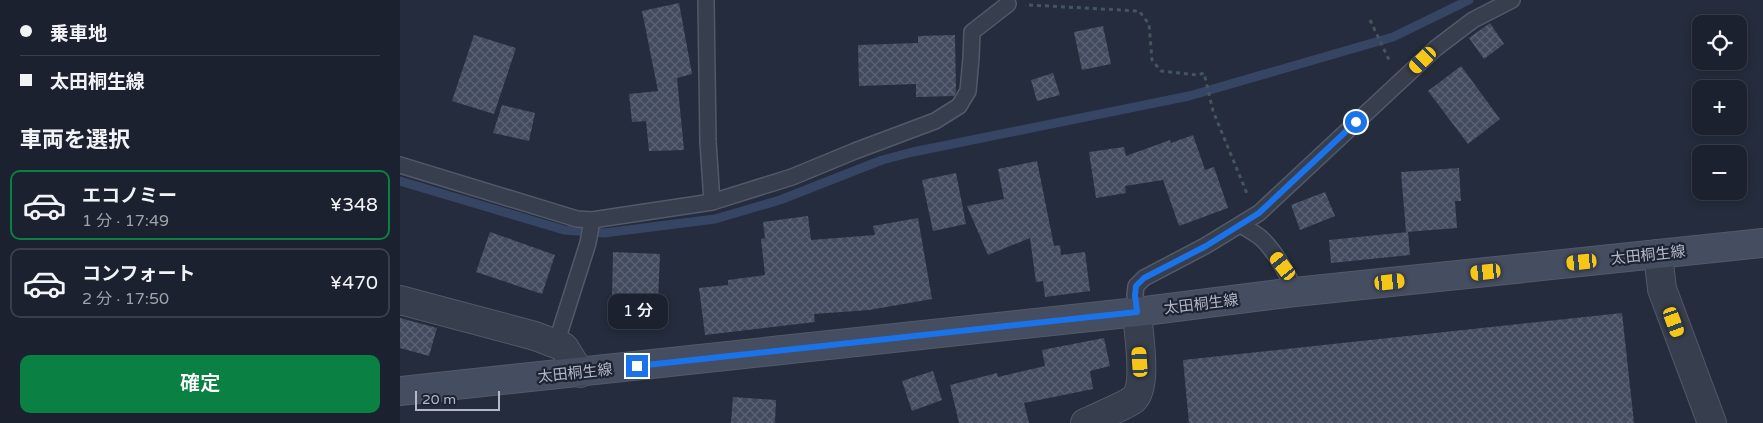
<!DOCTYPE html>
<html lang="ja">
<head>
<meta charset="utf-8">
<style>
  body { margin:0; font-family:"Varela Round","Noto Sans JP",sans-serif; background:#242936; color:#f1f3f6; height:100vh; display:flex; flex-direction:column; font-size:19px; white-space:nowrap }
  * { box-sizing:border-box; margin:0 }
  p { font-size:16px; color:#a0a3aa }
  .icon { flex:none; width:28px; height:28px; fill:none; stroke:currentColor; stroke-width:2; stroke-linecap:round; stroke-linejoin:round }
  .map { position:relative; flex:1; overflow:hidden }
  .drawer { display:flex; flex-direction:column; background:#1b212e; width:400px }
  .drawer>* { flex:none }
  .top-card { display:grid; align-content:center; height:110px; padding:0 20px; background:#1b212e }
  .fabs { position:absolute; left:1292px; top:15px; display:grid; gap:10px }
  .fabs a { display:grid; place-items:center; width:55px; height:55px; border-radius:10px; background:#1b212e; box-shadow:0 2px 8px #0003,0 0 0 1px #393e4a; font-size:25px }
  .scale { position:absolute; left:15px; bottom:12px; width:85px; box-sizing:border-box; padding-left:5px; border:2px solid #b3b9c9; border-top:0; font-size:14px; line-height:18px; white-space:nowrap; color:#b3b9c9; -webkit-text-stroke:4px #1d2332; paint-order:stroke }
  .end { position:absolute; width:22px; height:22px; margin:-11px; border:6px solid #1a73e8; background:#fff; box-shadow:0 0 0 2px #fff }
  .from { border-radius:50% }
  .bubble { position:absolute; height:35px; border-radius:10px; background:#1b212e; box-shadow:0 2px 8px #0003,0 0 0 1px #393e4a; font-size:16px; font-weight:600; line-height:35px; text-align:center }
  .car { position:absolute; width:15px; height:30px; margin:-15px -8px; border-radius:6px; box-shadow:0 0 4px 1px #0007; background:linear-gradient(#f5c518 24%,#345 0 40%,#f5c518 0 76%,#345 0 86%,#f5c518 0) }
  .top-card b { display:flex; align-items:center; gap:18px; height:48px; font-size:19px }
  .top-card b+b { border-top:1px solid #393e4a }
  .top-card i { width:12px; height:12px; background:#f1f3f6 }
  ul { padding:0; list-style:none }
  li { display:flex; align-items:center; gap:15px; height:70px; margin:0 10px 8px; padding:0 10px; border:2px solid #393e4a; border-radius:10px }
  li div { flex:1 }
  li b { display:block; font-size:19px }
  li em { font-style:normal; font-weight:600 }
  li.active { border-color:#0b8043 }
  li>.icon { width:45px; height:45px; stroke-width:1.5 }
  h2 { padding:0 20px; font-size:22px; line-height:60px }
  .cta { display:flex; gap:10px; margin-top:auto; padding:10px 20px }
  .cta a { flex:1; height:58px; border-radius:10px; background:#0b8043; color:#fff; font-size:20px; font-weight:600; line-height:58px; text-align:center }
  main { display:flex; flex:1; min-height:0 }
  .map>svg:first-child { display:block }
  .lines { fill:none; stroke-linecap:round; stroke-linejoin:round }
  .stream { stroke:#374564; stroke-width:9 }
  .building { fill:url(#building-cross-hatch) }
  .service-casing { stroke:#535968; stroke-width:18 }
  .minor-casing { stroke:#535968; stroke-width:30 }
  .secondary-casing { stroke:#535968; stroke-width:30 }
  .path { stroke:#43565b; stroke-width:3; stroke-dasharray:4 4; stroke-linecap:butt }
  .service { stroke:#373e4d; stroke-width:15 }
  .minor { stroke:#373e4d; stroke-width:28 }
  .secondary { stroke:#454d60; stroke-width:28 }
  .route { stroke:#1a73e8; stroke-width:6 }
  .labels { text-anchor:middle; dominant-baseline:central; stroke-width:4.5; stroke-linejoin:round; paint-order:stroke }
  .street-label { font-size:15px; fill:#b3b9c9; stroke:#1d2332 }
</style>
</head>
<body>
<main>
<section class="drawer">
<div class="top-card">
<b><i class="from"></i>乗車地</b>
<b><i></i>太田桐生線</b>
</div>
<h2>車両を選択</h2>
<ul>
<li class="active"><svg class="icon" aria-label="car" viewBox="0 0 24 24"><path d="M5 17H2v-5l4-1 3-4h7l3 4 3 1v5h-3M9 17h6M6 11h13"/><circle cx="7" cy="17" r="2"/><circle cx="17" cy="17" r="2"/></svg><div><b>エコノミー</b><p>1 分 · 17:49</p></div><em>¥348</em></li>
<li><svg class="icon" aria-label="car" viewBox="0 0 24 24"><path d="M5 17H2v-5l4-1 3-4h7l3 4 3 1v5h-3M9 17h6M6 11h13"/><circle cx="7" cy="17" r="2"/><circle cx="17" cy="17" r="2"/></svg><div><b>コンフォート</b><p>2 分 · 17:50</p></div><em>¥470</em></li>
</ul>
<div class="cta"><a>確定</a></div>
</section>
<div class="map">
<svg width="1363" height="423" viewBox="0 0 1363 423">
  <defs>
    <pattern id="building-cross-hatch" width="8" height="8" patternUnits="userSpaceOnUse" patternTransform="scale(1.25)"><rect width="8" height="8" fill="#434b5f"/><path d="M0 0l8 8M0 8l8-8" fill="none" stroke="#5c6375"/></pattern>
  </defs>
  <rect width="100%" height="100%" fill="#242c3d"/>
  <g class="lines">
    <path class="stream" d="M0 181 164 230 204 233 315 219 380 200 482 160 513 152 789 96 993 37 1069 0"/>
  </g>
  <g class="building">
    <path d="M279 3 292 74 277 78 284 150 249 151 246 121 232 122 229 94 258 91 242 11Z"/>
    <path d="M1090 23 1104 44 1084 59 1069 38Z"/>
    <path d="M703 26 711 64 682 70 674 32Z"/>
    <path d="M74 35 116 48 94 114 52 101Z"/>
    <path d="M555 35 556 92 554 96 516 97V84L459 86 458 45 518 43V36Z"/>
    <path d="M1061 66 1100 119 1068 144 1028 91Z"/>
    <path d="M653 73 660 95 637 101 631 80Z"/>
    <path d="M102 105 135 113 129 141 93 133Z"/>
    <path d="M793 135 805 170 814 167 828 208 779 226 763 180 725 186 726 193 696 198 689 152 724 147 726 156 770 140 771 143Z"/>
    <path d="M637 161 654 246 660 245 661 255 685 252 690 291 645 297 643 281 636 282 630 238 588 255 567 206 604 199 598 169Z"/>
    <path d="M1059 168 1061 201H1055L1057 228 1006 232 1001 172Z"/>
    <path d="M556 173 566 224 533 231 522 180Z"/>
    <path d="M925 192 935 216 900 230 891 205Z"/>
    <path d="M408 216 411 240 475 235 473 226 518 218 532 299 469 310 414 314 415 322 305 335 299 288 328 285V280L365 275 361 239 365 238 363 222Z"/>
    <path d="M90 232 155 255 142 294 76 272Z"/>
    <path d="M1008 232 1010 255 931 263 929 240Z"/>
    <path d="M213 252 260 254 258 301 212 299Z"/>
    <path d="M1222 313 1234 423H789L783 360Z"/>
    <path d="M0 318 37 328 29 356 0 348Z"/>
    <path d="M704 338 710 366 690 371 693 389 624 403 629 423H559L550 385 597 373 598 377 645 366 642 350Z"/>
    <path d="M533 371 542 400 512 411 502 381Z"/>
    <path d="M333 397 376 400 375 423H331Z"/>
  </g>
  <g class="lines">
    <defs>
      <g id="service">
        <path d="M306 0 308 142 312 202"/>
        <path d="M0 165 177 219 192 220 312 202 392 177 455 151 535 121 559 106 568 91 571 58 572 32 608 4"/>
        <path d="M841 225C847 229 855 233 861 238 875 251 888 274 895 292"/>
        <path d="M737 312 735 295 736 286 744 278 805 246 859 213 1036 48 1073 20 1112 0"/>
        <path d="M156 344 188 243 192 220"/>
      </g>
      <g id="minor">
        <path d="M1258 254 1262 289 1312 423"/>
        <path d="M0 300 135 336 164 347 180 373"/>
        <path d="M685 423C695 418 727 405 734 399 748 385 738 331 737 312"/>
      </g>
      <path id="secondary" d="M0 391 737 312 895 292 1363 243"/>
    </defs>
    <use href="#service" class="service-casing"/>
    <use href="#minor" class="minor-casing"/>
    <use href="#secondary" class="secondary-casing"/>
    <g class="path">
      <path d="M629 5 739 11 749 24 752 60 761 71 797 75 804 73 813 111 848 196"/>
      <path d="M970 20 990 62"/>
    </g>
    <use href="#service" class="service"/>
    <use href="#minor" class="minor"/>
    <use href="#secondary" class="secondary"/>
  </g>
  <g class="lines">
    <path class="route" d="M237 366 737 312 735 295 736 286 744 278 806 246 859 213 956 122"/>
  </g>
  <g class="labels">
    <g class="street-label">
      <text transform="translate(1248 255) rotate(-6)">太田桐生線</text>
      <text transform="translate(801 304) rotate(-7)">太田桐生線</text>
      <text transform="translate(175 373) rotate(-6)">太田桐生線</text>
    </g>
  </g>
</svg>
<div class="fabs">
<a><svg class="icon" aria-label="locate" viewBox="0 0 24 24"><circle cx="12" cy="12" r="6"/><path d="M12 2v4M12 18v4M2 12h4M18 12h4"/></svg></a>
<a>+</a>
<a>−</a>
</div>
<div class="scale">20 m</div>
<i class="end from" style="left:956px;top:122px"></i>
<i class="end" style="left:237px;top:366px"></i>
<div class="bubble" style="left:208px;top:294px;width:60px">1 分</div>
<i class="car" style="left:1023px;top:60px;rotate:226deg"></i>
<i class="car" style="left:1182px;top:262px;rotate:264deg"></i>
<i class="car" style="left:883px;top:266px;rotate:323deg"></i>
<i class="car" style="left:1086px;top:272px;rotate:264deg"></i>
<i class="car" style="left:990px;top:282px;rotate:84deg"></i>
<i class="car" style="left:1274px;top:322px;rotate:160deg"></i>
<i class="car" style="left:740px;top:362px;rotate:356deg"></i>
</div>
</main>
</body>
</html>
